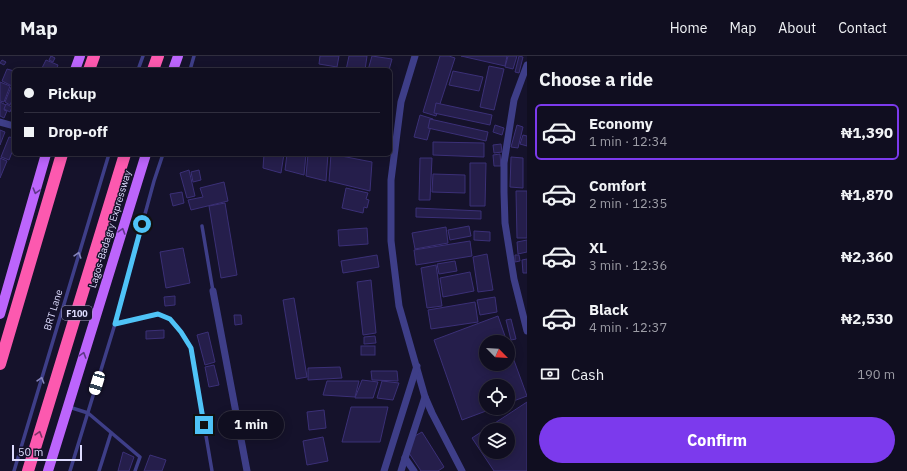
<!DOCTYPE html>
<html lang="en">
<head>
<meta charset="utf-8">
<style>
  body { margin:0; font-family:"IBM Plex Sans",sans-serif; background:#1e1c2d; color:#f1f3f6; height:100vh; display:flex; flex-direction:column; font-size:15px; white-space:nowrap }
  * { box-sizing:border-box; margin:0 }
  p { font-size:13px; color:#9c9ca5 }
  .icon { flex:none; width:22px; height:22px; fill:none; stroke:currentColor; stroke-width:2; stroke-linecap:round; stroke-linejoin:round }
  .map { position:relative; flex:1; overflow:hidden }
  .sheet { display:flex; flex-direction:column; background:#100e20; width:380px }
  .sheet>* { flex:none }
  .top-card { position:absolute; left:12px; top:12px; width:380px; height:88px; border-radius:6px; box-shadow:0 2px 10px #0003,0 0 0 1px #302e3e; display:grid; align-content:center; height:88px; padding:0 12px; background:#100e20 }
  .needle { width:26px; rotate:114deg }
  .buttons { position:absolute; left:479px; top:279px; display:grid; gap:8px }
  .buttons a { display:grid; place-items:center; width:36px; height:36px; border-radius:50%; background:#100e20; box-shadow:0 2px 10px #0003,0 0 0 1px #302e3e; font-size:20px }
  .scale { position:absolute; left:12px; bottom:10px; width:70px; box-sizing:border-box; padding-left:4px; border:2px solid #dedcfe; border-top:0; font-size:11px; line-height:14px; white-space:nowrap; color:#dedcfe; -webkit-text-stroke:3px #15122b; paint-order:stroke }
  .end { position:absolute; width:18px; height:18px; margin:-9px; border:5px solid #4fc3f7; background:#111; box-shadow:0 0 0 2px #111 }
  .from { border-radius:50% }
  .bubble { position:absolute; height:28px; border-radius:14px; background:#100e20; box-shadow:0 2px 10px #0003,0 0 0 1px #302e3e; font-size:13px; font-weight:700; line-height:28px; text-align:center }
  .car { position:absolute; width:12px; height:24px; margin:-12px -6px; border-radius:5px; box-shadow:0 0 3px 1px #0007; background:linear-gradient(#fff 24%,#345 0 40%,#fff 0 76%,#345 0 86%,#fff 0) }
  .top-card b { display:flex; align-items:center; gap:14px; height:38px; font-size:15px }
  .top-card b+b { border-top:1px solid #302e3e }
  .top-card i { width:10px; height:10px; background:#f1f3f6 }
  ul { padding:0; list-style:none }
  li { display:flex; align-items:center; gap:12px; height:56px; margin:0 8px 6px; padding:0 4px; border:2px solid transparent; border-radius:6px }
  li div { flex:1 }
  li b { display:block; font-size:15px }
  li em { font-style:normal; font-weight:700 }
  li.current { border-color:#7c3aed }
  li>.icon { width:36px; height:36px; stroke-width:1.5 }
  h2 { padding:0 12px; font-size:18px; line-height:48px }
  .pay { display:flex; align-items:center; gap:10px; height:44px; padding:0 12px; font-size:15px }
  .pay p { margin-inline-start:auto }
  .action { display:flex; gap:8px; margin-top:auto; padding:8px 12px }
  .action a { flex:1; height:46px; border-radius:24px; background:#7c3aed; color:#fff; font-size:16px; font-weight:700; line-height:46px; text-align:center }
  header { display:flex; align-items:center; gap:24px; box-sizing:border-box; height:56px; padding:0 20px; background:#100e20; border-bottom:1px solid #302e3e }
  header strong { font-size:19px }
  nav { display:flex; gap:22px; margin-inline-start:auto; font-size:14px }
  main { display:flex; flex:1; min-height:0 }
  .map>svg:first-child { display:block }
  .building { fill:#251e4b; stroke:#3b3077; fill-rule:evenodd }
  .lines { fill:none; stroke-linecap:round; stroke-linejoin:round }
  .service { stroke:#3e3e88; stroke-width:3.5 }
  .minor { stroke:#3e3e88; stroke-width:7 }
  .primary { stroke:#bc65fc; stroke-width:10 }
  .motorway { stroke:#fc59af; stroke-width:12 }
  .oneway { stroke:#603789 }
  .oneway2 { stroke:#8685bd }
  .oneway3 { stroke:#7d3266 }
  .route { stroke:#4fc3f7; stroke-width:5 }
  .labels { text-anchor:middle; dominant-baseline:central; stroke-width:3; stroke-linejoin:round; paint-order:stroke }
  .shield { fill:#15122b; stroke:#a29fbf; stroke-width:1 }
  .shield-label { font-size:9px; font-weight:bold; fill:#dedcfe }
  .street-label { font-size:10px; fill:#dedcfe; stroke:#15122b }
</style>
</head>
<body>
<header>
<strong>Map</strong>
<nav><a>Home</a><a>Map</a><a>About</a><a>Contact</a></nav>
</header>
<main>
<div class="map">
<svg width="527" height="415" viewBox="0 0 527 415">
  <rect width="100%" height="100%" fill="#15122b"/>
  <g class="building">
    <path d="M51 0 55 2 53 6 49 4Z"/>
    <path d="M320 0H339L337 11 319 8Z"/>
    <path d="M349 0H367L365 14H346Z"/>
    <path d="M372 0 392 3 389 14H368Z"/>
    <path d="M440 0H449L455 2 436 60 423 56Z"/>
    <path d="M461 0H507L505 10Z"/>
    <path d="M508 0H517L513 13 505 11Z"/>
    <path d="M519 0 523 1 519 17 515 16Z"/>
    <path d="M2 4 6 6 4 9 0 7Z"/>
    <path d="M46 4 58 9 56 14H47L42 12Z"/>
    <path d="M489 10 504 13 494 54 480 51Z"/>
    <path d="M7 13 14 15V31L2 25Z"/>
    <path d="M453 15 483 21 479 35 449 29Z"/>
    <path d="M0 26 10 30 4 46 0 45Z"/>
    <path d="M11 31 14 32V40L10 49 5 46Z"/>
    <path d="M0 46 6 49 4 54 7 55 4 62 0 60Z"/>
    <path d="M436 47 492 59 490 69 434 57Z"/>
    <path d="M6 48 12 51 10 56 4 53Z"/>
    <path d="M420 59 433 63 427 84 414 81Z"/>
    <path d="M430 63 488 76 486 85 428 72Z"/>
    <path d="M495 69 504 72 502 79 493 76Z"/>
    <path d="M517 69 523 71 518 92 511 91Z"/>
    <path d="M0 74 5 76 0 89Z"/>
    <path d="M523 79 527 80V90L520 88Z"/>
    <path d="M9 81 14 82V91L9 104 1 101Z"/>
    <path d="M433 86 484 87V101L433 99Z"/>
    <path d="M501 88 502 96 494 97 493 89Z"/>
    <path d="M264 98H284L281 117 263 112Z"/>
    <path d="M287 98H306L304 119 285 114Z"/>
    <path d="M308 98H328L326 125 306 120Z"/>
    <path d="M331 98 372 106 370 135 329 125Z"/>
    <path d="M500 98 501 110H494L493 99Z"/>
    <path d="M511 101 523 102V132L510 131Z"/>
    <path d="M0 102 7 105 0 122Z"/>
    <path d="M420 102H432L430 144H419Z"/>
    <path d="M470 107H486L485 150H470Z"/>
    <path d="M189 114 195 140 187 142 180 117Z"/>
    <path d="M199 114 201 124 193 126 191 116Z"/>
    <path d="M433 118 465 119V137L432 136Z"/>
    <path d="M224 126 228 145 191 154 188 144 203 141 200 132Z"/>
    <path d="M346 132 368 137 366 143 369 144 367 152 364 151 363 157 342 152Z"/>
    <path d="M516 135H527V182H517Z"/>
    <path d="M182 136 184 147 173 150 170 138Z"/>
    <path d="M225 147 237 219 221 222 209 150Z"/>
    <path d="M416 152 481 155V163L416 161Z"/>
    <path d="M469 170 471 180 450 184 448 174Z"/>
    <path d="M446 171 448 187 415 193 412 177Z"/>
    <path d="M367 172 368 188 339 190 338 174Z"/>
    <path d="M474 175 490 176V185L474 184Z"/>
    <path d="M527 184V196L518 198 517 186Z"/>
    <path d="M470 185 472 200 416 209 414 194Z"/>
    <path d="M183 192 190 227 166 232 160 196Z"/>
    <path d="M487 198 493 234 478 236 473 201Z"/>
    <path d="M377 199 379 211 343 217 341 205Z"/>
    <path d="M515 199H519L520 205 515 206Z"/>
    <path d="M527 203V217H523L522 204Z"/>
    <path d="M455 205 457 215 439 218 437 208Z"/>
    <path d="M436 209 442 250 427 252 421 212Z"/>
    <path d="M470 216 474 235 443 241 440 222Z"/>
    <path d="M371 224 376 277 363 279 357 226Z"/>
    <path d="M175 240V249L165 250 164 241Z"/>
    <path d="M495 241 497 256 480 259 477 244Z"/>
    <path d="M294 242 307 321 296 323 283 244Z"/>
    <path d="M475 246 478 266 431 273 428 254Z"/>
    <path d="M234 259H241L242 268 235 269Z"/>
    <path d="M498 260 507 286H486V308H508V288L527 340 508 347V330H486V352H494L462 364 434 284Z"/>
    <path d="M511 263 516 283 511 284 506 264Z"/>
    <path d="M164 274V282L146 283V275Z"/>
    <path d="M208 276 215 306 205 309 197 279Z"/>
    <path d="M375 280 376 287 364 288V281Z"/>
    <rect x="361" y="290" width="14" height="9"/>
    <path d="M214 309 219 329 209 331 205 311Z"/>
    <path d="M340 311 342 322 308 324V312Z"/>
    <path d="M371 315H397L398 325 372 324Z"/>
    <path d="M362 324 378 326 373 342H355Z"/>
    <path d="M327 325H359L355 341 323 339Z"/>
    <path d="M382 325 399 327 393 344 377 342Z"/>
    <path d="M527 346V415H494L472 382ZM486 374H508V396H486Z"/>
    <path d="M351 351H388L380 386H342Z"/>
    <path d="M324 354 326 372 309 374 307 356Z"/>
    <path d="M422 376 444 411 438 415H421L409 397 413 381Z"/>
    <path d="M323 381 328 405 307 409 303 385Z"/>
    <path d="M123 396 134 401 129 415H118Z"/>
    <path d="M150 399 166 404 162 415H144Z"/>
  </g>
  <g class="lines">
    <g class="service">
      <path d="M138 14 143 0"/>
      <path d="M190 14 194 0"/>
      <path d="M202 170 213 235"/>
      <path d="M115 268C124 266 152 258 159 259 174 260 184 280 191 292L212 415"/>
      <path d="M69 351 88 357 140 401 135 415"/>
      <path d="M14 415 109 98"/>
      <path d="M70 415 115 268 154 125 163 98"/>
      <path d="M99 415 111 377"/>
    </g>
    <g class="minor">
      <path d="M415 0 401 46 391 124V185L399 250 425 341 432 357 462 415"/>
      <path d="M527 9 514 44 504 107V136L505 167 514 223 527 275"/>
      <path d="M0 66 14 70"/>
      <path d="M213 235 247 415"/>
      <path d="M405 402 414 415"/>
      <path d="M384 415 417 310"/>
      <path d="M401 415 405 402 425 341"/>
    </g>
    <g class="primary">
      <path d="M75 14 80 0"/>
      <path d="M173 14 178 0"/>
      <path d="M0 258 46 98"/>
      <path d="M48 415 146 98"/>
    </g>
    <g class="motorway">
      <path d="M89 14 94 0"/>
      <path d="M153 14 158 0"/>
      <path d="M0 308 62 98"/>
      <path d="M28 415 125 98"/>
    </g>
  </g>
  <defs><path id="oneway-chevron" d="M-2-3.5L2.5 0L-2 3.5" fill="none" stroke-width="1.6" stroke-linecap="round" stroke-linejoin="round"/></defs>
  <g class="oneway">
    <use href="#oneway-chevron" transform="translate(36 135) rotate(106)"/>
    <use href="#oneway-chevron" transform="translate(122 175) rotate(-73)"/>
    <use href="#oneway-chevron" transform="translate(83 299) rotate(-73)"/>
  </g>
  <g class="oneway2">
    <use href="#oneway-chevron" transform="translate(78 199) rotate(-73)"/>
    <use href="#oneway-chevron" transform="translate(41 324) rotate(-73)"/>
  </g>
  <use class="oneway3" href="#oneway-chevron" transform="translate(39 378) rotate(-73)"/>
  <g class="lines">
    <path class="route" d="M142 168 115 268 158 258 170 263 181 276 191 292 204 369"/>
  </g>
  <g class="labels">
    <rect class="shield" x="62" y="250" width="30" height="14" rx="3"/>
    <g class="shield-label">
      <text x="77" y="257">F100</text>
    </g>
    <g class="street-label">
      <text transform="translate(110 173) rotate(-73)">Lagos-Badagry Expressway</text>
      <text transform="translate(53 254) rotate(-73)">BRT Lane</text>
    </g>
  </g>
</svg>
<div class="buttons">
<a><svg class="needle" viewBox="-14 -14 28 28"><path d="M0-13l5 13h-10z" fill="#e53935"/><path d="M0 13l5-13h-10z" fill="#9c9ca5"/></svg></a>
<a><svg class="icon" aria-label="locate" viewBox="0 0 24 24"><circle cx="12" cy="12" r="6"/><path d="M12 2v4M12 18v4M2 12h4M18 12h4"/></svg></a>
<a><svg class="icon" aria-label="layers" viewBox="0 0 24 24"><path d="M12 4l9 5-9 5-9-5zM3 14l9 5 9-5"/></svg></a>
</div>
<div class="scale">50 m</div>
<i class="end from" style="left:142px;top:168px"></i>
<i class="end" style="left:204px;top:369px"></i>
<div class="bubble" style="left:218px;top:355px;width:66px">1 min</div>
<i class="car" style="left:97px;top:327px;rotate:197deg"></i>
<div class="top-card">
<b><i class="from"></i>Pickup</b>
<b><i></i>Drop-off</b>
</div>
</div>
<section class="sheet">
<h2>Choose a ride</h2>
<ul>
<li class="current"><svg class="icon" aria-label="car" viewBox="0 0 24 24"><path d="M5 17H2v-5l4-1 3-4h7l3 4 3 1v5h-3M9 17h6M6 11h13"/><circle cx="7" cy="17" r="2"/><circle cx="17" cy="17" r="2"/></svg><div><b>Economy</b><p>1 min · 12:34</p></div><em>₦1,390</em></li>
<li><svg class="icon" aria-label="car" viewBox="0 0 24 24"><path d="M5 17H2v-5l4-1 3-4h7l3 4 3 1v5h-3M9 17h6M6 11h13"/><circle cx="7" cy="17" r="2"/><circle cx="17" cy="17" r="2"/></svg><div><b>Comfort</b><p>2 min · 12:35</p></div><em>₦1,870</em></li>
<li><svg class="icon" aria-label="car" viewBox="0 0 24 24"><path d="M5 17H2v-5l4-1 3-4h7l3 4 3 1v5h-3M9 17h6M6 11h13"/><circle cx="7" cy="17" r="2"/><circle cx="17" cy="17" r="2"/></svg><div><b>XL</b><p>3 min · 12:36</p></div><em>₦2,360</em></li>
<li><svg class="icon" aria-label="car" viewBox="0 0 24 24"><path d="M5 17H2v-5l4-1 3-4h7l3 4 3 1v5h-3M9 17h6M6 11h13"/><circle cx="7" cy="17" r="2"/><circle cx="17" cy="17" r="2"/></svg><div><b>Black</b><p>4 min · 12:37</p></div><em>₦2,530</em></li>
</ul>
<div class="pay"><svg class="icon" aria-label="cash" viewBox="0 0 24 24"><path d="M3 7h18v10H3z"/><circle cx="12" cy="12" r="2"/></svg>Cash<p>190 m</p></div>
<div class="action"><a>Confirm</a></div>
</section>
</main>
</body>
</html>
